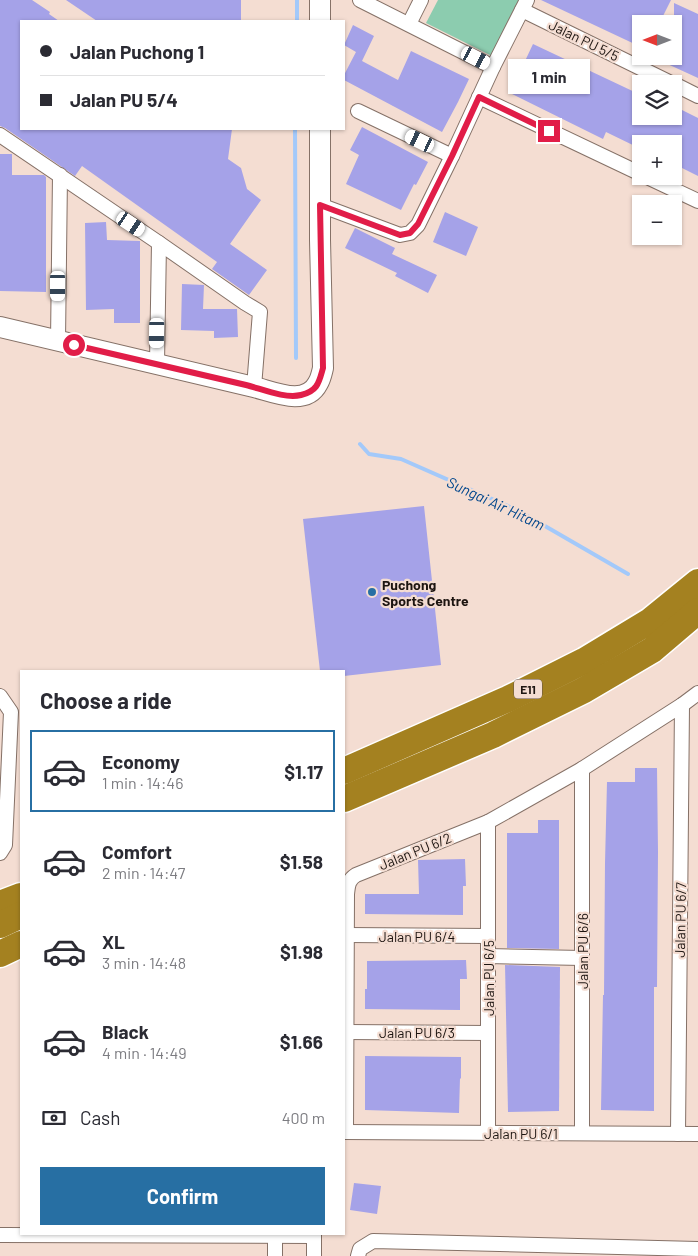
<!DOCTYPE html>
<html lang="en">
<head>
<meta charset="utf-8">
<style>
  body { margin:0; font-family:Barlow,sans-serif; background:#f7f7f7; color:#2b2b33; height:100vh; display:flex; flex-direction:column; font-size:19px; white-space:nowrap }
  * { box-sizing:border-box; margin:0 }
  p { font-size:16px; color:#7c7c81 }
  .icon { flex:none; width:28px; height:28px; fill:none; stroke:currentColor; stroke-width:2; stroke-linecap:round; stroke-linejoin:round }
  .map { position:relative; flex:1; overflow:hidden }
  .sheet { position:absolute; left:20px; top:670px; width:325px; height:565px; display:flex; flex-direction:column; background:#fff; border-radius:0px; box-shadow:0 1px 4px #0004 }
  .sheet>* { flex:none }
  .hud { position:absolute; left:20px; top:20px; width:325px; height:110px; border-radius:0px; box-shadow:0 1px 4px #0004; display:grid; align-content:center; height:110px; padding:0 20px; background:#fff }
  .needle { width:32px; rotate:270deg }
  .buttons { position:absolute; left:632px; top:15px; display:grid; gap:10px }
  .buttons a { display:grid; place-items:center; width:50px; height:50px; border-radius:0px; background:#fff; box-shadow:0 1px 4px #0004; font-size:25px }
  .end { position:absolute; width:22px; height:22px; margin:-11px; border:6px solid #e11d48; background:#fff; box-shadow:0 0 0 2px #fff }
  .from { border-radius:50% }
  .bubble { position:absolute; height:35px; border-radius:0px; background:#fff; box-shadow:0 1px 4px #0004; font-size:16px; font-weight:700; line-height:35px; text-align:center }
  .car { position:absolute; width:15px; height:30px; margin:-15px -8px; border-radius:6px; box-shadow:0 0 4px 1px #0007; background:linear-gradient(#fff 24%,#345 0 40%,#fff 0 76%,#345 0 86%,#fff 0) }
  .hud b { display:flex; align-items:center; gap:18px; height:48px; font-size:19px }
  .hud b+b { border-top:1px solid #e1e1e2 }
  .hud i { width:12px; height:12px; background:#2b2b33 }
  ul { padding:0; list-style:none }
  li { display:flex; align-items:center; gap:15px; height:82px; margin:0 10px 8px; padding:0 10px; border:2px solid transparent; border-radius:0px }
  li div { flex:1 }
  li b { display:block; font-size:19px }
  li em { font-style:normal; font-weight:700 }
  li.on { border-color:#276fa3 }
  li>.icon { width:45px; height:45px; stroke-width:1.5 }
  h2 { padding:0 20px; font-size:22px; line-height:60px }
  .pay { display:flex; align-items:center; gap:12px; height:55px; padding:0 20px; font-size:19px }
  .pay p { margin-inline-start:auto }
  .primary-button { display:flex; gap:10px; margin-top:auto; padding:10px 20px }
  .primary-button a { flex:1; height:58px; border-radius:0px; background:#276fa3; color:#fff; font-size:20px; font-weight:700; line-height:58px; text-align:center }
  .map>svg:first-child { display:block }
  .green { fill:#8cccaf }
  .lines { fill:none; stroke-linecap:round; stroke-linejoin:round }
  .stream { stroke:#a3c9fa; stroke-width:4 }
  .building { fill:#a5a2e8 }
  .street-casing { stroke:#857167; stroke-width:16 }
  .secondary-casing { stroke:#857167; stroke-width:22 }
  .highway-casing { stroke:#fff; stroke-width:29 }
  .street { stroke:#fff; stroke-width:14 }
  .secondary { stroke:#fff; stroke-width:20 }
  .highway { stroke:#a48120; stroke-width:26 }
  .route { stroke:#e11d48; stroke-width:6 }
  .poi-dot { fill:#276fa3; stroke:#f4ddd2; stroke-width:2 }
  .labels { text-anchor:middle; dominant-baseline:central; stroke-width:4.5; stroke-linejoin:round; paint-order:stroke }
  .shield { fill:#f4ddd2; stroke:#5e514b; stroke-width:1 }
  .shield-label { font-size:12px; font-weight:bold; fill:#1d1511 }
  .street-label { font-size:14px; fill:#1d1511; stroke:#f4ddd2 }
  .poi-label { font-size:14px; font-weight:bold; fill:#1d1511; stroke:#f4ddd2; text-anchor:start }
  .water-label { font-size:15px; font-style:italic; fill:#01468c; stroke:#f4ddd2 }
</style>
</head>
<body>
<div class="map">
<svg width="698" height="1256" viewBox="0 0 698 1256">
  <rect width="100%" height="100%" fill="#f4ddd2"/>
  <path class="green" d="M438 0H523L494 57 426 23Z"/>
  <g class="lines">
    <g class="stream">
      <path d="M297 21V0"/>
      <path d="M295 129 296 358"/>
      <path d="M360 444 369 454 401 459 519 511 628 574"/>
    </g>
  </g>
  <g class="building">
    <path d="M0 0H32L50 12 49 14 59 21H21V129H232L228 159 241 168 247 189 261 200 230 244 267 270 249 295 212 269 217 262 82 166 75 176 5 128 0 126Z"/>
    <path d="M66 0H241V21H97Z"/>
    <path d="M541 0H671L659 24H641V47Z"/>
    <path d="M674 3 698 14V78L650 56H674Z"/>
    <path d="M353 25 374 36 362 61 398 80 411 51 469 79 458 102 442 132 344 80V75L356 52 344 45Z"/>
    <path d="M533 44 641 95V116H674V106L698 118V176L674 164V144H641V149L606 132 603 139 510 93Z"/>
    <path d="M362 127 428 162 416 185 414 184 401 210 346 184 359 155 350 150Z"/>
    <path d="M0 154H12V175H44L46 177V292L0 291Z"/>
    <path d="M445 212 478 227 466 256 433 242Z"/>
    <path d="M106 222 107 240 140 241V323H114V309L86 310 85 223Z"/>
    <path d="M355 228 395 248 392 254 437 275 428 293 395 276 397 273 345 248Z"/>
    <path d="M182 284 204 285 203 309H237L238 337 214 338V331L181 330Z"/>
    <path d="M424 506 441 665 344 676V671H320L303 519Z"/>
    <path d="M635 768H657L658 852 657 987H654V1111L601 1110 603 995H604L605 863 607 782H635Z"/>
    <path d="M538 820H559V949L507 948V833H538Z"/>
    <path d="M465 859 466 886H463V915L365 914V894H419L418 860Z"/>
    <path d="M466 960 467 979H460V1010L365 1009V989H367V961Z"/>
    <path d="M505 965 560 967 559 1111 508 1112Z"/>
    <path d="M365 1056 461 1057V1079L460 1078 459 1113 365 1110Z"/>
    <path d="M354 1183 381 1186 377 1214 350 1210Z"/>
  </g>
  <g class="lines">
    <defs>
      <g id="street">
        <path d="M360 0 493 67"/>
        <path d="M522 10 673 84"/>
        <path d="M409 24 421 0"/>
        <path d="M674 84 698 96"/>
        <path d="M479 97 641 174"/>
        <path d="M358 111 452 156"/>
        <path d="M0 135 159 243 245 303 260 312 254 387"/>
        <path d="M645 176 698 201"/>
        <path d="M320 205 400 235 410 233 418 225 452 156 493 67 527 0"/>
        <path d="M58 341 60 175"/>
        <path d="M157 364 159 243"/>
        <path d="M0 696 11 712 5 845 0 853"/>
        <path d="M582 769V1133"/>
        <path d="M488 822V1133"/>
        <path d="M347 935 488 936"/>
        <path d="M488 956 582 958"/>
        <path d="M346 1032 488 1033"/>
        <path d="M344 1132 698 1134"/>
        <path d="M346 1132 347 894C348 886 348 880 356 875L488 822 582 769 682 705 698 693"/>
        <path d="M678 1134 682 705"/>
        <path d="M314 1234V1256"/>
        <path d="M0 1235 314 1236"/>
        <path d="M275 1237V1256"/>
        <path d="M358 1256 360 1249 373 1241 698 1249"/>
      </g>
      <g id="secondary">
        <path d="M320 21V0"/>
        <path d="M0 327 254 387C274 392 306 407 318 383 321 378 322 372 323 368L320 240V129"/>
      </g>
      <g id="highway">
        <path d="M344 771 508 699 584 661 650 621 698 582"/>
        <path d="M344 799 493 735 584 690 652 650 698 611"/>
        <path d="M0 904 21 896"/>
        <path d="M0 925 21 915"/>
        <path d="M0 954 21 944"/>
      </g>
    </defs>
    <use href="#street" class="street-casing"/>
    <use href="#secondary" class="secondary-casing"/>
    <use href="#highway" class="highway-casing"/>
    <use href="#street" class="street"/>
    <use href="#secondary" class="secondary"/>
    <use href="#highway" class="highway"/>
  </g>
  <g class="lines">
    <path class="route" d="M74 345C131 358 188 372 246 385 262 389 285 399 301 395 318 391 319 382 323 368L320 205 400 235 410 233 418 224 452 156 479 97 549 131"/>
  </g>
  <circle class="poi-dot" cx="372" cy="592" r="5"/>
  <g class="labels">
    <rect class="shield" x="514" y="679.5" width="28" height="19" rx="4"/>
    <g class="shield-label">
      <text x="528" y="689">E11</text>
    </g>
    <g class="street-label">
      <text transform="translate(584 40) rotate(26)">Jalan PU 5/5</text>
      <text transform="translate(415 851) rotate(-22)">Jalan PU 6/2</text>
      <text transform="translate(680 920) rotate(-89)">Jalan PU 6/7</text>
      <text x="417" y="936">Jalan PU 6/4</text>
      <text transform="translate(582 951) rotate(-90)">Jalan PU 6/6</text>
      <text transform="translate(488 978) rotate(-90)">Jalan PU 6/5</text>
      <text x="417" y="1032">Jalan PU 6/3</text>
      <text x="521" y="1133">Jalan PU 6/1</text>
    </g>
    <g class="poi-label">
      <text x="382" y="584">Puchong<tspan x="382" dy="16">Sports Centre</tspan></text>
    </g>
    <g class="water-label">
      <text transform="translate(496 503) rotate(25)">Sungai Air Hitam</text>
    </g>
  </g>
</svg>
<div class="buttons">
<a><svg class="needle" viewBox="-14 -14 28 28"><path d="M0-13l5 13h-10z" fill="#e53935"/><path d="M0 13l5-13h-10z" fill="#7c7c81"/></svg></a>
<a><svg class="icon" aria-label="layers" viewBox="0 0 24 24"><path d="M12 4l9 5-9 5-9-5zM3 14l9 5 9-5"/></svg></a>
<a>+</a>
<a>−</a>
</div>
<i class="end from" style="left:74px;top:345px"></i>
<i class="end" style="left:549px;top:131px"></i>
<div class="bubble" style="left:508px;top:59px;width:82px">1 min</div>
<i class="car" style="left:476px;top:58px;rotate:117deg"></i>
<i class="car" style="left:420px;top:141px;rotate:296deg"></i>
<i class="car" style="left:131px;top:224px;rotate:124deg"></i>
<i class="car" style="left:58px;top:286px;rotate:180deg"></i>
<i class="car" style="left:157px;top:333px;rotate:181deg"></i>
<div class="hud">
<b><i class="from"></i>Jalan Puchong 1</b>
<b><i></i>Jalan PU 5/4</b>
</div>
<section class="sheet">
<h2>Choose a ride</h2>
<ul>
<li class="on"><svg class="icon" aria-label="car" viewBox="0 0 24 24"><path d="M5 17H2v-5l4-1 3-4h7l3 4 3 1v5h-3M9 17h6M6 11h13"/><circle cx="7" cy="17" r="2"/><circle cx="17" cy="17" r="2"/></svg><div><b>Economy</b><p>1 min · 14:46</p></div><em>$1.17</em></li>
<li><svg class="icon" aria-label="car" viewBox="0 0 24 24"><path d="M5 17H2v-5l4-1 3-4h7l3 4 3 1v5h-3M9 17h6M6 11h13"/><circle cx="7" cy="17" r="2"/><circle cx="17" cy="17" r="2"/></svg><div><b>Comfort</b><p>2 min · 14:47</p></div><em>$1.58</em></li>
<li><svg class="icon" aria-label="car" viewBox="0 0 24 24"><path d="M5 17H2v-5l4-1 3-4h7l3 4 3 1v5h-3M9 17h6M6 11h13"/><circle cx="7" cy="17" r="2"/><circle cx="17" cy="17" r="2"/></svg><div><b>XL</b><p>3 min · 14:48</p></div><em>$1.98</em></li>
<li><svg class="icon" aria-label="car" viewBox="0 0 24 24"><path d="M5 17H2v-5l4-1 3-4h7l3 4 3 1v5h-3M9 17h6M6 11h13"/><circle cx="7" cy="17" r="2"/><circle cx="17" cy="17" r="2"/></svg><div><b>Black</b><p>4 min · 14:49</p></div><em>$1.66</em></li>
</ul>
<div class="pay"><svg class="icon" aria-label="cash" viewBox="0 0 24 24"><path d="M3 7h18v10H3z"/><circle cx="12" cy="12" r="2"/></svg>Cash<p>400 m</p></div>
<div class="primary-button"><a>Confirm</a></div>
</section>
</div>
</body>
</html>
